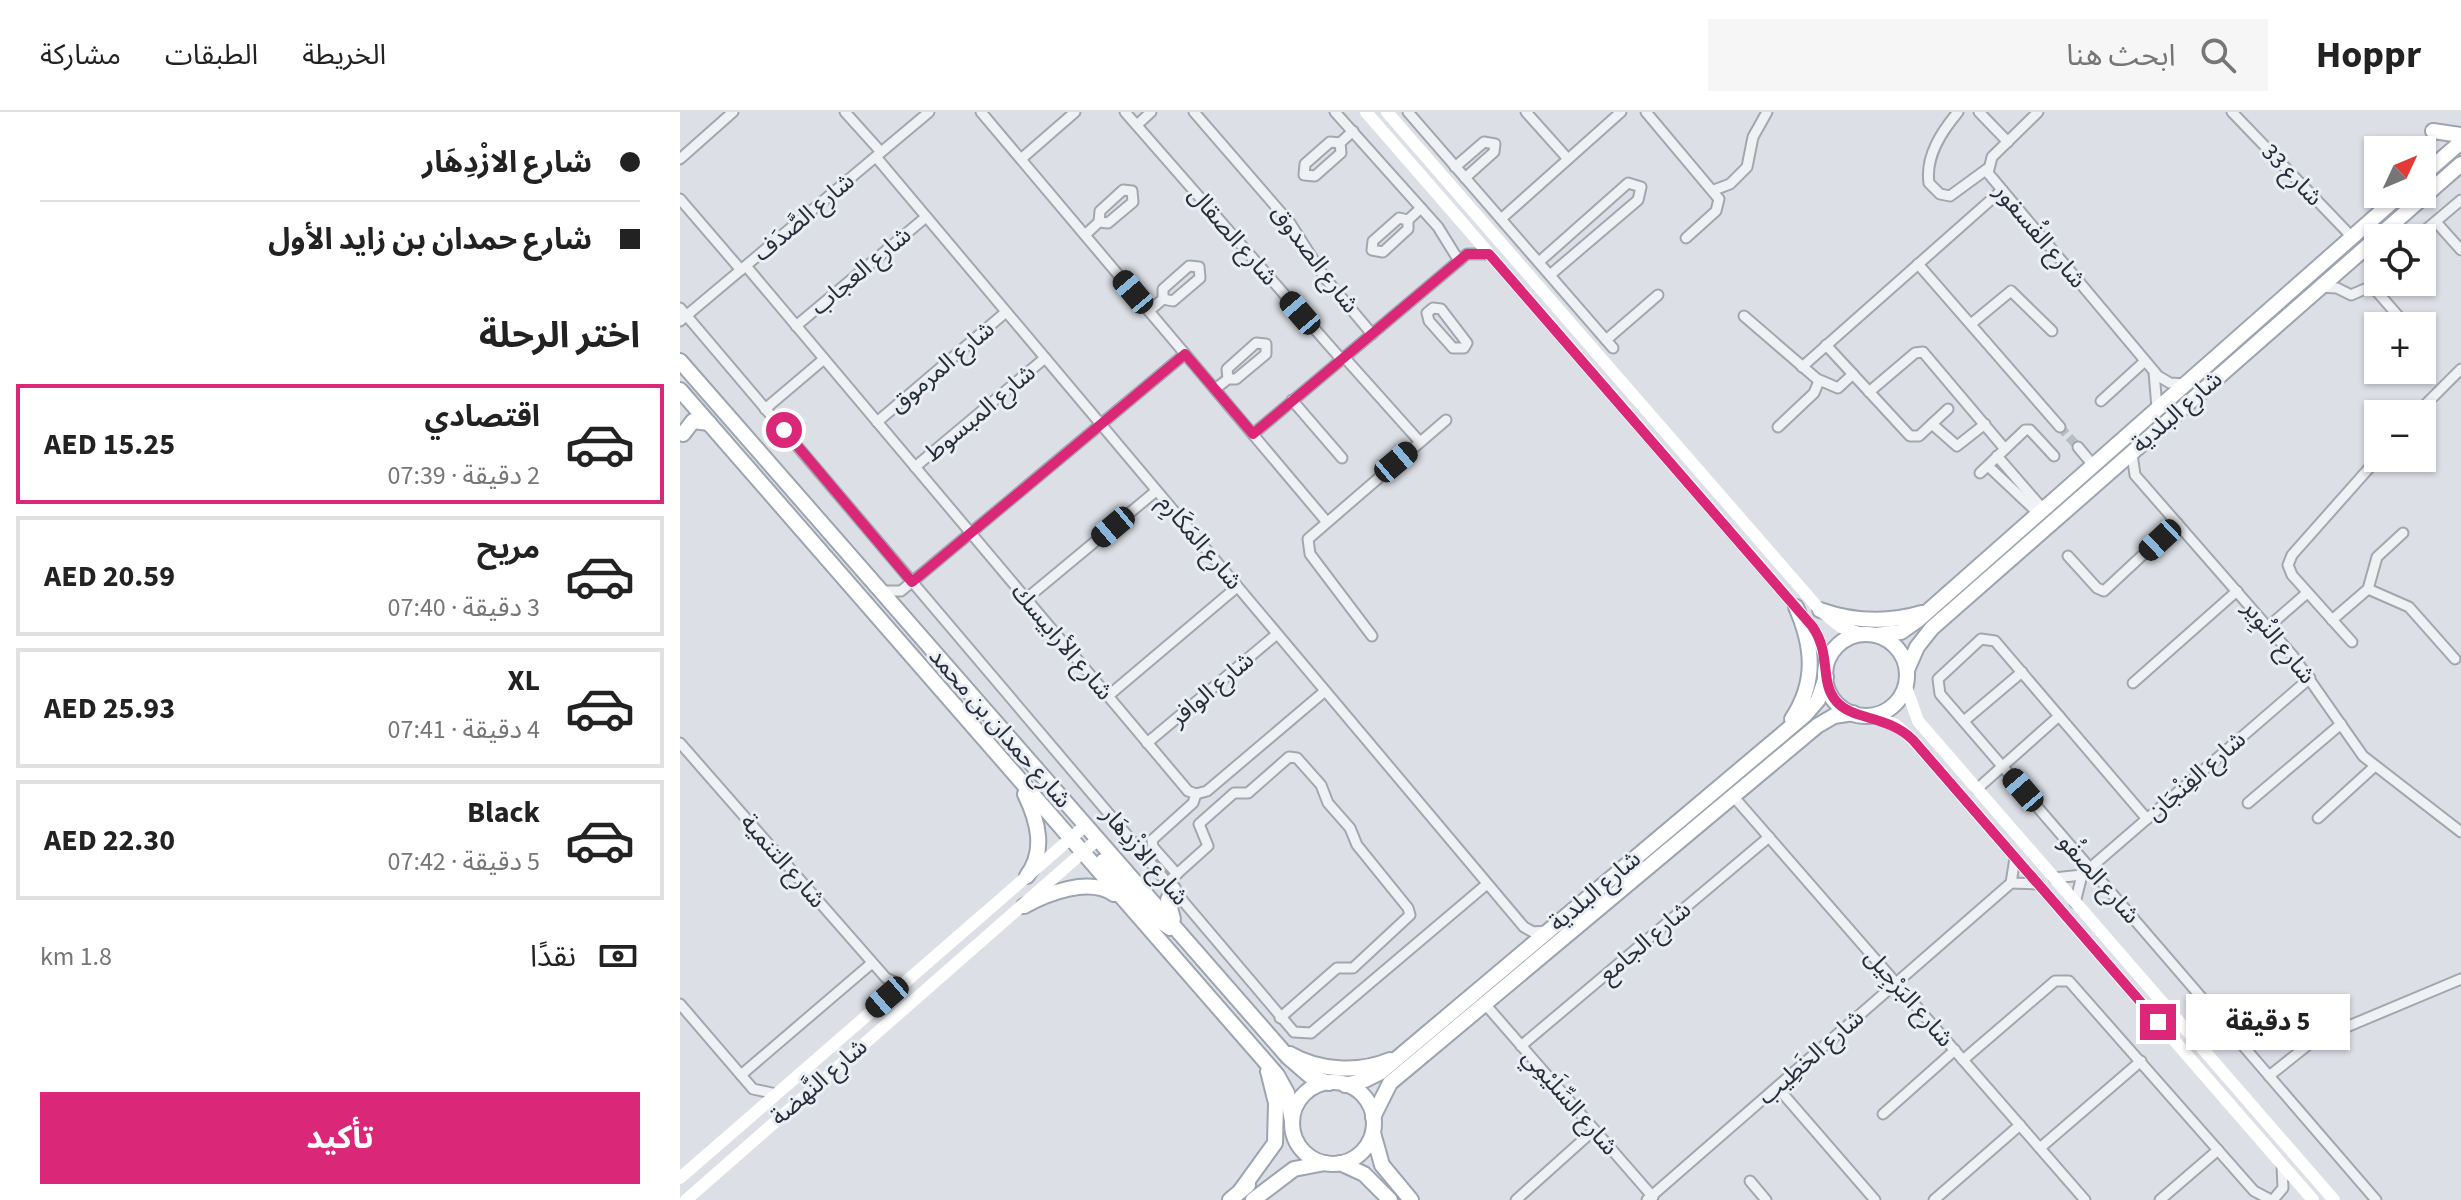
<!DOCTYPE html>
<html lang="ar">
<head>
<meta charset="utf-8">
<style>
  body { margin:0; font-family:"Source Sans 3","Noto Sans Arabic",sans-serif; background:#f6f6f6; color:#222; direction:rtl; height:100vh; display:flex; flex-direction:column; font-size:30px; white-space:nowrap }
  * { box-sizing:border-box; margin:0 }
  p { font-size:26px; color:#767676 }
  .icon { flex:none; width:44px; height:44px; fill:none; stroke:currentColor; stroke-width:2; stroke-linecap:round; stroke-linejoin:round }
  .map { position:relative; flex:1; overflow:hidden; direction:ltr }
  .panel { display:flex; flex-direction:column; background:#fff; width:680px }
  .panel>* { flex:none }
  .guide { display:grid; align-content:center; height:176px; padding:0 40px; background:#fff }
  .needle { width:52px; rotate:46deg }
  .buttons { position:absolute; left:1684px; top:24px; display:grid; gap:16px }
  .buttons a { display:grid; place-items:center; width:72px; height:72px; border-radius:0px; background:#fff; box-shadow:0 2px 6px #0004; font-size:40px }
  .end { position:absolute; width:36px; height:36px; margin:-18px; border:10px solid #db2777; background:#fff; box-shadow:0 0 0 4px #fff }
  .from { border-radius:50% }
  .bubble { position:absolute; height:56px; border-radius:0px; background:#fff; box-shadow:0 2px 6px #0004; font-size:26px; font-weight:700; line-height:56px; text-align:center; direction:rtl }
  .car { position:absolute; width:24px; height:48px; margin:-24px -12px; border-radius:10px; box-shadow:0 0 6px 2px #0007; background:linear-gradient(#222 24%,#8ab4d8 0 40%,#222 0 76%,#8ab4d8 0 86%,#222 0) }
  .guide b { display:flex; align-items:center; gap:28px; height:76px; font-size:30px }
  .guide b+b { border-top:2px solid #e0e0e0 }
  .guide i { width:20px; height:20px; background:#222 }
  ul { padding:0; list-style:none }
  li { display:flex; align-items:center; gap:24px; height:120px; margin:0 16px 12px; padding:0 24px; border:4px solid #e0e0e0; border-radius:0px }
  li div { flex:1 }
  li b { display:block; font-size:30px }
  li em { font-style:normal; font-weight:700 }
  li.active { border-color:#db2777 }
  li>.icon { width:72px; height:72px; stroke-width:1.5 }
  h2 { padding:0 40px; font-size:36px; line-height:96px }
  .pay { display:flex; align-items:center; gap:20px; height:88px; padding:0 40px; font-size:30px }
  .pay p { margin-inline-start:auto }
  .cta { display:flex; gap:16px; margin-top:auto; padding:16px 40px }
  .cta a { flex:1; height:92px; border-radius:0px; background:#db2777; color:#fff; font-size:32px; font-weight:700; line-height:92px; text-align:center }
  header { display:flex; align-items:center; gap:48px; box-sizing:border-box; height:112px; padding:0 40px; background:#fff; border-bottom:2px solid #e0e0e0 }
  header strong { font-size:38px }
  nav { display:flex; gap:44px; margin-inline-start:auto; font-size:28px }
  .search { width:560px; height:72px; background:#f6f6f6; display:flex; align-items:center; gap:20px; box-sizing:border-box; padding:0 28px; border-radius:0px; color:#767676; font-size:30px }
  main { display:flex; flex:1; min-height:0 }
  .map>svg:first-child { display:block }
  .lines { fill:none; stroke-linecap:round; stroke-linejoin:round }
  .street-tunnel { stroke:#b8bcc4; stroke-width:9; stroke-dasharray:9 4.5; stroke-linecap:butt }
  .street-casing { stroke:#a2a7af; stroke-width:13 }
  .primary-casing { stroke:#9ca4b1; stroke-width:18 }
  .street { stroke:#eff1f4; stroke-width:9 }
  .secondary { stroke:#fff; stroke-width:12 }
  .primary { stroke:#fff; stroke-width:14 }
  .route { stroke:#db2777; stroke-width:10 }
  .labels { text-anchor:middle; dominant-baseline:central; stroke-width:6; stroke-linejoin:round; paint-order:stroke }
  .street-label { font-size:24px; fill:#272e3b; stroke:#ebeff4 }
</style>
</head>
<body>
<header>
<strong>Hoppr</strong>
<div class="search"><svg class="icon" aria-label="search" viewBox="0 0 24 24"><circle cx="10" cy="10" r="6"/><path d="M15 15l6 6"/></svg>ابحث هنا</div>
<nav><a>الخريطة</a><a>الطبقات</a><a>مشاركة</a></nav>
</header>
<main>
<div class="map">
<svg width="1781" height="1088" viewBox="0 0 1781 1088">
  <rect width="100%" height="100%" fill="#dce0e6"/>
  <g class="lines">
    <path class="street-tunnel" d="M1380 315 1398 335"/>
    <defs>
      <g id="street">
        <path d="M165 0 201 40"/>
        <path d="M301 0 646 409"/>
        <path d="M445 0 661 247"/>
        <path d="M514 0 610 111 645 166 692 222"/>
        <path d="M655 0 758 115 779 149"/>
        <path d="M728 0 933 236"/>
        <path d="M846 0 888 47"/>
        <path d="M966 0 1039 87 1036 99 1006 126"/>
        <path d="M1278 0C1262 19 1245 44 1249 71L1260 82 1270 84 1307 57"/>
        <path d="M1299 0 1328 30"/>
        <path d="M1358 0 1312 45 1308 61 1478 264 1490 271 1505 272"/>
        <path d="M1552 0 1672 125"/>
        <path d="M457 13 471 0"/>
        <path d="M660 31 650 30 625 52 624 63 635 64 661 41 660 31 673 19"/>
        <path d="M196 45 844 815 853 820 868 819"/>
        <path d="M0 47 53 0"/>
        <path d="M341 47 395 0"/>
        <path d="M775 55 804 30 815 32 814 40 785 66"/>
        <path d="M1034 78 1050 72 1067 55 1073 25 1087 0"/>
        <path d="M0 87 61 158"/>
        <path d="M821 107 941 0"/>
        <path d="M728 108 719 106 693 129 692 138 703 140 728 117V108L741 96"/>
        <path d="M1756 110 1781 138"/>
        <path d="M405 123 419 110 428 111 453 90 452 79 443 78 420 99 419 110"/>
        <path d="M1736 126 1781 88"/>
        <path d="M859 150 948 71 961 75 958 88 870 163"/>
        <path d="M1238 152 1380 315"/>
        <path d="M66 154 508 679 516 682 527 679 645 579"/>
        <path d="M1698 158 1692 174 1727 214"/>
        <path d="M1639 175 1657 176 1671 183 1692 174"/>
        <path d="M0 196 614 920 631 921 807 772"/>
        <path d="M753 196 761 197 787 231 784 236H773L749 209 747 201Z"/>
        <path d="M469 199 483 187V177L509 154 519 155 520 166 493 189 483 187"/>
        <path d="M1064 204 1137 267 1158 276 1173 262"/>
        <path d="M0 209 249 0"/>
        <path d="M1291 212 1331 179 1372 219"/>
        <path d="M116 214 246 105"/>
        <path d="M926 228 978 183"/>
        <path d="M1146 233 1230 324H1239L1268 297"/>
        <path d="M664 245 740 330"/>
        <path d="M1122 255 1322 78"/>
        <path d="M1474 260 1477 296"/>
        <path d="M535 277 548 267H556L586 242V232L576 231 547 257 548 267"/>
        <path d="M1189 280 1235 241 1243 240 1325 337"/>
        <path d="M612 288 662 346"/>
        <path d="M1421 289 1465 249"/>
        <path d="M85 297 144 247"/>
        <path d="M1736 302 1781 257"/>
        <path d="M197 310 326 200"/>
        <path d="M1252 312 1277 334 1305 312"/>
        <path d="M1098 315 1134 281 1139 269"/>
        <path d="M573 322 787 142H809"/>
        <path d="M1398 335 1413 353"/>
        <path d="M1452 342 1455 363 1613 544 1683 644 1781 720"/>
        <path d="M1317 344 1363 397"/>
        <path d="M1308 354 1358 401"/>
        <path d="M235 355 365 246"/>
        <path d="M1300 361 1345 318H1350L1374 344"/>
        <path d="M1388 444 1417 476 1424 479 1497 411"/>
        <path d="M1688 477 1729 495 1775 547"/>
        <path d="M201 479H221L505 242"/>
        <path d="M346 487 476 379"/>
        <path d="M1652 508 1688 477 1697 445 1723 421"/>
        <path d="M1588 515 1627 481"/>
        <path d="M692 524 630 442 628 427 766 308"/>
        <path d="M1672 530 1612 463 1608 453 1612 443 1698 346"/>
        <path d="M1453 571 1557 479"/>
        <path d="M428 584 557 475"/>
        <path d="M1284 609 1342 560"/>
        <path d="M0 631 206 866 221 873"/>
        <path d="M467 631 597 522"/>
        <path d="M1297 677 1379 604"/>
        <path d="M1053 684 1405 1088"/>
        <path d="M1568 691 1661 612"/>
        <path d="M1638 706 1695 654"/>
        <path d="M1467 707 1315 529 1301 527 1258 567 1260 582 1696 1088"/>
        <path d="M497 762 473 735 472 728 513 691 516 682"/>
        <path d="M1374 766 1402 763 1630 566"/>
        <path d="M488 770 528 734 519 712 554 681H568L609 645 617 646 641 673 648 691 670 716 677 733 728 796 730 803 673 856H657L600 906"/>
        <path d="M1331 771 1358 772"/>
        <path d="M1395 791 1402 763"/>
        <path d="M0 892 73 977 96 982"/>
        <path d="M805 892 973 1085"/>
        <path d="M841 934 1089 725"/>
        <path d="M1283 948 1375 869H1389L1574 1079 1591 1088"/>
        <path d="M61 963 192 851"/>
        <path d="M1589 964 1633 929 1781 867"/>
        <path d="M1097 975 1195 1088"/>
        <path d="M1203 1002 1275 938"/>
        <path d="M1360 1036 1461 949"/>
        <path d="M1070 1069 1086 1088"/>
        <path d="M836 1088 914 1018"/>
        <path d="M967 1088 1331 771 1335 746"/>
        <path d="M1254 1088 1340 1013"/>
        <path d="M1480 1088 1538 1038"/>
        <path d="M1593 1088 1603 1076 1602 1053"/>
      </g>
      <g id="primary">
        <path d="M1753 19 1781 23"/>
        <path d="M1742 64 1781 30"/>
        <path d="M0 249 608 945 630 964 649 971"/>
        <path d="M0 278 597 963 607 981 612 1009"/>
        <path d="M3 322 13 309 29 311"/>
        <path d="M1140 498C1174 510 1208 511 1242 501"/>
        <circle cx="1186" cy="563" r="41"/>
        <path d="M1196 523 1221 520 1238 508 1721 82"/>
        <path d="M1227 558 1237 535 1252 516 1781 52"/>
        <path d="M1112 607C1137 569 1133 534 1116 495"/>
        <path d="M345 682C358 709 366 739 347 764"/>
        <path d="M423 749 472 804 490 816"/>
        <path d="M344 794C368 781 409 765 434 782"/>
        <path d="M493 807 488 788 493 777"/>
        <path d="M610 942C639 959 679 961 710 948"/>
        <circle cx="653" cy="1011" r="41"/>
        <path d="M665 973 685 968 701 960 1125 603 1138 588 1146 565"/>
        <path d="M693 1005 710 971 1137 614 1154 604 1173 601"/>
        <path d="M693 1021 702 1053 731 1088"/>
        <path d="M660 1051 684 1062 710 1088"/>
        <path d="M561 1078 595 1031 596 991 588 959"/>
        <path d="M550 1088 568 1073"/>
        <path d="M573 1088 614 1057 645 1051"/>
      </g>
    </defs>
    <use href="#street" class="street-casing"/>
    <use href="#primary" class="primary-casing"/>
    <use href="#street" class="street"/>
    <g class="secondary">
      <path d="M686 0 1116 495 1137 522 1147 551"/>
      <path d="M707 0 1140 498 1161 515 1181 522"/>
      <path d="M1226 575 1238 609 1654 1088"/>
      <path d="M1191 603 1216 613 1233 628 1633 1088"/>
      <path d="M0 1066 406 713"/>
      <path d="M6 1088 418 727"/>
    </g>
    <use href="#primary" class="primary"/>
  </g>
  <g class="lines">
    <path class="route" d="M104 318 232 470 505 242 573 322 787 142H809L1132 514C1152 542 1139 569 1156 589 1173 609 1206 602 1233 628L1478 910"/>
  </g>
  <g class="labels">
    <g class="street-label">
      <text transform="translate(1612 63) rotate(46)">شارع 33</text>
      <text transform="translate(124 105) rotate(-40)">شارع الصَّدَف</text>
      <text transform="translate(553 124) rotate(49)">شارع الصقال</text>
      <text transform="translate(1360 124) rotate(50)">شارع الفُسفور</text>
      <text transform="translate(635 147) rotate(53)">شارع الصدوق</text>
      <text transform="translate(181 159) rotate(-40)">شارع العجاب</text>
      <text transform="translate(262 255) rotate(-40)">شارع المرموق</text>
      <text transform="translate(1497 300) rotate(-41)">شارع البلدية</text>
      <text transform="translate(300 301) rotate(-40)">شارع المبسوط</text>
      <text transform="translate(520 430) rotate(50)">شارع المَكَارِم</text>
      <text transform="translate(382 530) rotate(50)">شارع الأرابيسك</text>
      <text transform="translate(1599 530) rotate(51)">شارع النُوِير</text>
      <text transform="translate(532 577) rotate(-40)">شارع الوافر</text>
      <text transform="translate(320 616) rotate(49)">شارع حمدان بن محمد</text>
      <text transform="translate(1516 664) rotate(-41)">شارع الفِنْجَان</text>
      <text transform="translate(465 744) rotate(50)">شارع الازْدِهَار</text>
      <text transform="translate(103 749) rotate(49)">شارع التنمية</text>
      <text transform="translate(1419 767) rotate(49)">شارع الصفُو</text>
      <text transform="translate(915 779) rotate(-40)">شارع البلدية</text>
      <text transform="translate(965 830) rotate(-40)">شارع الجامع</text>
      <text transform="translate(1229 886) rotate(49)">شارع البَرْجِيل</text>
      <text transform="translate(1131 945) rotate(-41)">شارع الخَطِيب</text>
      <text transform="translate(139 970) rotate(-41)">شارع النَّهضة</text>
      <text transform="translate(890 990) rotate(49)">شارع السِّلَيْمِي</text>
    </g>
  </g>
</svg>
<div class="buttons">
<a><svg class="needle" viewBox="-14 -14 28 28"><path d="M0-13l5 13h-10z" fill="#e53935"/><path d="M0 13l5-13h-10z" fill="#767676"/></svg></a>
<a><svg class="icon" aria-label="locate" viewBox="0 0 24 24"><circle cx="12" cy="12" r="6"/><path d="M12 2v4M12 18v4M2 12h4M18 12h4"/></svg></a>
<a>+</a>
<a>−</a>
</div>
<i class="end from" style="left:104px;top:318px"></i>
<i class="end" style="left:1478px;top:910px"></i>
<div class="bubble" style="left:1506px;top:882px;width:164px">5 دقيقة</div>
<i class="car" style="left:453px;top:180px;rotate:320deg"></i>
<i class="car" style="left:620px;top:201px;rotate:319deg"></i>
<i class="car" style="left:716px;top:350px;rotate:50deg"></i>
<i class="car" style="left:433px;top:415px;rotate:230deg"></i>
<i class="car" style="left:1480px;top:428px;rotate:227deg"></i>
<i class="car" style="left:1343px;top:678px;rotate:319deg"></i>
<i class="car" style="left:207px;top:885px;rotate:229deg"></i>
</div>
<section class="panel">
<div class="guide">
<b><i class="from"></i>شارع الازْدِهَار</b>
<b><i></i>شارع حمدان بن زايد الأول</b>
</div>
<h2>اختر الرحلة</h2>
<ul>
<li class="active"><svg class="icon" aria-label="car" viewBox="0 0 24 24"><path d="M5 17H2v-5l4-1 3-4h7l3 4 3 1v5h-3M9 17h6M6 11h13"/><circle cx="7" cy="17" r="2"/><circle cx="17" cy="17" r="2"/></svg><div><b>اقتصادي</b><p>2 دقيقة · 07:39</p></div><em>AED 15.25</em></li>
<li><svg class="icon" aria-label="car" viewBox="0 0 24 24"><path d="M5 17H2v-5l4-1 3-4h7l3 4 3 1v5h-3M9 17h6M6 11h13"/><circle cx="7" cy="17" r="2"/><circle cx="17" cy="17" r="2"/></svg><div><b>مريح</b><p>3 دقيقة · 07:40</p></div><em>AED 20.59</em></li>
<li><svg class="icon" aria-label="car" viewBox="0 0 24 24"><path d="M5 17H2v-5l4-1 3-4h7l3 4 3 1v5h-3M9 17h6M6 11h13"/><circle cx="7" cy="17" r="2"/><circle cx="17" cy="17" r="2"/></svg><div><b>XL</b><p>4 دقيقة · 07:41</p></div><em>AED 25.93</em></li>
<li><svg class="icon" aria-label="car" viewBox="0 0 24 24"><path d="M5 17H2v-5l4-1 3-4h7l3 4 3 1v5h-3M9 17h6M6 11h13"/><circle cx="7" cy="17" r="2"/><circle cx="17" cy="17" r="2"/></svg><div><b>Black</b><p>5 دقيقة · 07:42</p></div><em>AED 22.30</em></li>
</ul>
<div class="pay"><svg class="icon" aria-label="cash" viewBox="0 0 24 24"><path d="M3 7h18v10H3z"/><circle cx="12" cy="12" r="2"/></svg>نقدًا<p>1.8 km</p></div>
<div class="cta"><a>تأكيد</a></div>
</section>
</main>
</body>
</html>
